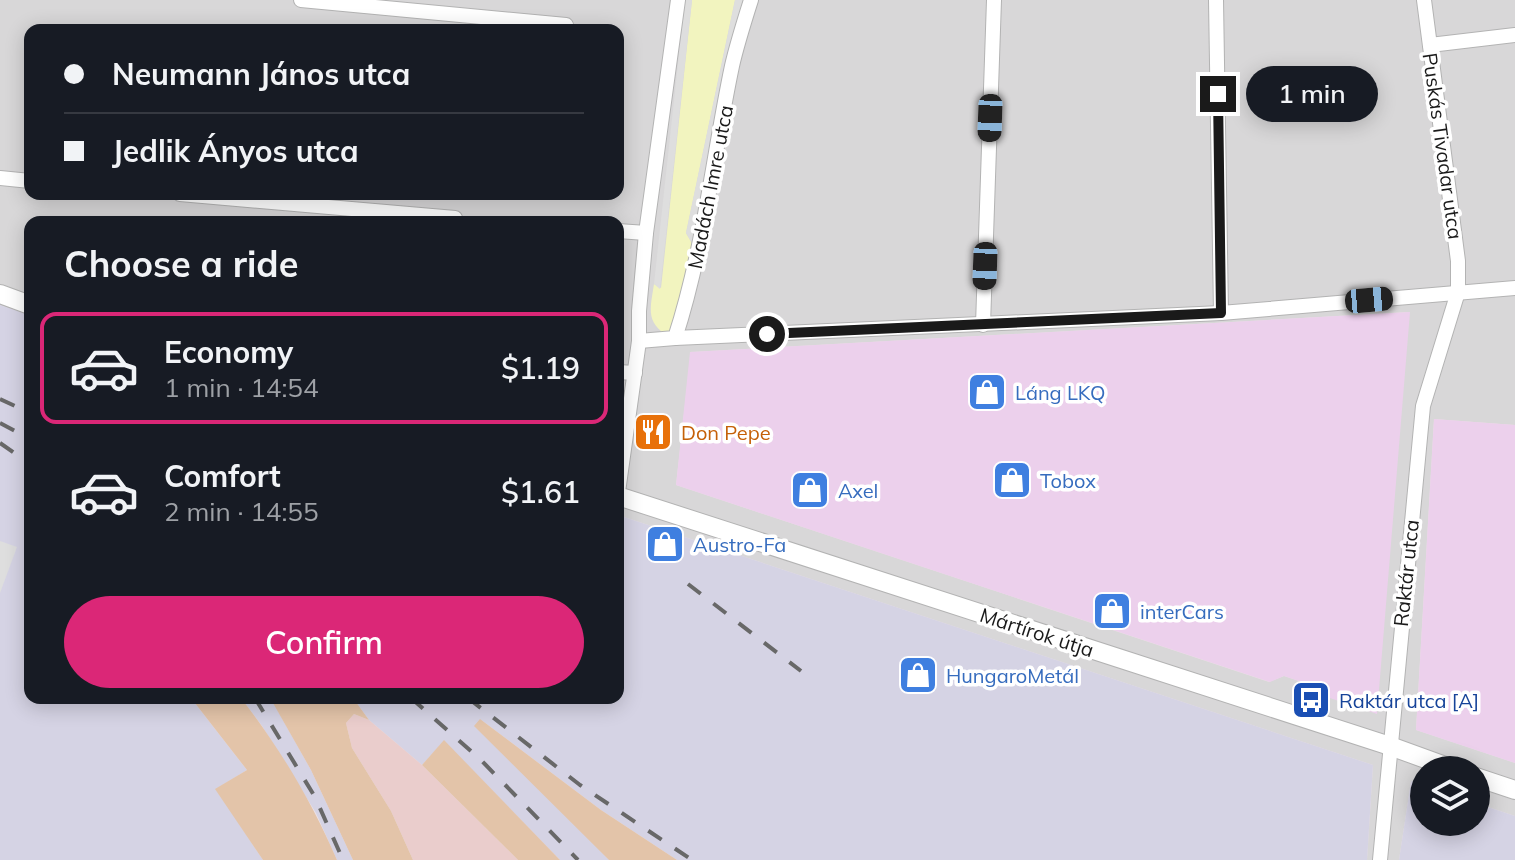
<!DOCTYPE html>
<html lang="en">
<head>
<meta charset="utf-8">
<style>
  body { margin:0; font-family:Mulish,sans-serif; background:#20242c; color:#f1f3f6; height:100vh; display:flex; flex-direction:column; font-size:30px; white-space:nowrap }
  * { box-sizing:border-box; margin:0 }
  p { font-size:26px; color:#9ea1a6 }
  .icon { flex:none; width:44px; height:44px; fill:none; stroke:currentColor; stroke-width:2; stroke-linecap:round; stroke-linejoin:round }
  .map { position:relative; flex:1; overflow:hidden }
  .details { position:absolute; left:24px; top:216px; width:600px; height:488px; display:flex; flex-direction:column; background:#171b24; border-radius:16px; box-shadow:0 4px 20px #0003 }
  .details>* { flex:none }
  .guide { position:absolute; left:24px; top:24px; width:600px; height:176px; border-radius:16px; box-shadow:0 4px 20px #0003; display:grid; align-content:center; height:176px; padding:0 40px; background:#171b24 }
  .controls { position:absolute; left:1410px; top:756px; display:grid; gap:16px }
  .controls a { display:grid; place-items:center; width:80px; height:80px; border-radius:50%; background:#171b24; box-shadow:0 4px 20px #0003; font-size:40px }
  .end { position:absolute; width:36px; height:36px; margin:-18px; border:10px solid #1a1a1a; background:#fff; box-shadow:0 0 0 4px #fff }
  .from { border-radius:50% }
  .bubble { position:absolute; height:56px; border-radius:28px; background:#171b24; box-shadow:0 4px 20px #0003; font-size:26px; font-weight:600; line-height:56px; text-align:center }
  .car { position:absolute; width:24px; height:48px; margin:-24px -12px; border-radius:10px; box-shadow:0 0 6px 2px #0007; background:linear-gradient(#222 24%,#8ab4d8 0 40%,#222 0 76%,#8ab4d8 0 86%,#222 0) }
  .guide b { display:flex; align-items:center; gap:28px; height:76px; font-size:30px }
  .guide b+b { border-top:2px solid #363941 }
  .guide i { width:20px; height:20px; background:#f1f3f6 }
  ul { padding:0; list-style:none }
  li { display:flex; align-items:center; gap:24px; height:112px; margin:0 16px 12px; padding:0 24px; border:4px solid transparent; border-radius:16px }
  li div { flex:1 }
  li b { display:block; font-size:30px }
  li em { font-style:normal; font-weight:600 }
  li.on { border-color:#db2777 }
  li>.icon { width:72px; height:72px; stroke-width:1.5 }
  h2 { padding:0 40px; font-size:36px; line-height:96px }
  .button { display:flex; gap:16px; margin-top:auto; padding:16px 40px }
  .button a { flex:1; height:92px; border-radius:48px; background:#db2777; color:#fff; font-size:32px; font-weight:600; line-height:92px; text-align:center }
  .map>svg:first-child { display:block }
  .residential { fill:#d8d7d8; fill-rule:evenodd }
  .commercial { fill:#ecd0ec }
  .industrial { fill:#d5d3e4 }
  .farmland { fill:#eacdcc }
  .grass { fill:#e3c4a9 }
  .park { fill:#f2f4bf }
  .parking { fill:#dedede }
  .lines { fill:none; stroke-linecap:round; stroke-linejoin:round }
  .minor-casing { stroke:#b3b3b3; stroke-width:16 }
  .tertiary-casing { stroke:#b3b3b3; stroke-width:20 }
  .minor { stroke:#fff; stroke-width:14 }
  .tertiary { stroke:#fff; stroke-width:18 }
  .rail { stroke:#686868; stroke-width:4; stroke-dasharray:16 16; stroke-linecap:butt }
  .route { stroke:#1a1a1a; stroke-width:10 }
  .labels { text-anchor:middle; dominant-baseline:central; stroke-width:7; stroke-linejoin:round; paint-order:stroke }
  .street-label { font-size:20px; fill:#1a1a1a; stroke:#fff }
  .shop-label { font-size:20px; fill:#366cbe; stroke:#fff; text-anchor:start }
  .food-label { font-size:20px; fill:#c56008; stroke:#fff; text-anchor:start }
  .transit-label { font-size:20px; fill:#164399; stroke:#fff; text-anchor:start }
</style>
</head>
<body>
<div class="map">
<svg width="1515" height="860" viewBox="0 0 1515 860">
  <rect width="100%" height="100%" fill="#ebe0e5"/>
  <path class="residential" d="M0 0H1515V425L1434 419 1416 730 1515 763V816L1476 803V770H1424V785L1411 782 1399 860H1367L1373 765 618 515V222H30V315L0 305ZM30 30H618V194H30ZM1409 312 1325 696 1326 690 1284 676 1269 682 676 485 691 352Z"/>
  <g class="commercial">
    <path d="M1410 312 1377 714 1324 696 1326 690 1284 676 1270 682 676 485 690 352Z"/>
    <path d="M1434 419 1515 425V763L1416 730Z"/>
  </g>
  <g class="industrial">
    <path d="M0 305 30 315V698H191L247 770 216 789 263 860H0Z"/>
    <path d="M618 515 1373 765 1367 860H677L601 810 480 719 609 860H560L444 741 422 765 369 720 353 698H618Z"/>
    <path d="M241 698H281L274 704 311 770 353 860H337L316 813 262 726Z"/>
    <path d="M1411 781 1424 785V822H1476V803L1515 816V860H1399Z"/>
  </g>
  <path class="farmland" d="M354 714 369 720 422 765 518 860H413L391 811 352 748 346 723Z"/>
  <g class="grass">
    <path d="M191 698H241C280 748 312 802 337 860H263L215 789 247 770Z"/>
    <path d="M281 698H353L369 720 354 714 346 723 352 748 391 811 413 860H353L311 770 273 703Z"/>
    <path d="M480 719 601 810 677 860H609L474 726Z"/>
    <path d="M444 740 560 860H518L422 765Z"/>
  </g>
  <path class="park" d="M692 0H735L686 233 693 245 676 332 665 334C645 321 651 305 654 284L661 288Z"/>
  <g class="parking">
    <path d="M685 0H692L660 289 654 284Z"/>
    <path d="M735 0H744L693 245 686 233Z"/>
    <path d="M0 541 17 547 0 593Z"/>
  </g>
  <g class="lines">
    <defs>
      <g id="minor">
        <path d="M301 0 566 25"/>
        <path d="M1216 0 1221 313"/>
        <path d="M1430 45 1515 35"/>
        <path d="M0 178 30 181"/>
        <path d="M180 194 455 218"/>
        <path d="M618 231 646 233"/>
        <path d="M983 325 994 0"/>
        <path d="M675 338 1221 313 1515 288"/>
        <path d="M639 341 675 338C704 249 713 156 732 66 737 44 744 22 751 0"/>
        <path d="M618 372 635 373"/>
        <path d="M618 492 639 341V311L646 233 678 0"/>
        <path d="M1380 860 1423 406 1458 292V261L1424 0"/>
      </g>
      <g id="tertiary">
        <path d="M0 294 30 305"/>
        <path d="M618 496 1390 746 1456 770"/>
        <path d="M1476 777 1515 790"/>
      </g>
    </defs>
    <use href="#minor" class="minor-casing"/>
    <use href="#tertiary" class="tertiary-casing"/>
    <use href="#minor" class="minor"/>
    <use href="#tertiary" class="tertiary"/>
    <g class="rail">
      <path d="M0 399 30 413"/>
      <path d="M0 423 30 439"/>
      <path d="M0 443 30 464"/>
      <path d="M688 584 801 671"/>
      <path d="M255 698 315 797 343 860"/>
      <path d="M411 698 481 760 578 860"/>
      <path d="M468 698 580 785 692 860"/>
    </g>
  </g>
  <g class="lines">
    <path class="route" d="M767 334 1221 313 1218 94"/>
  </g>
  <defs>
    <symbol id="shop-square" viewBox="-11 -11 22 22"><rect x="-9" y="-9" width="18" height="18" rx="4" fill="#3f7fe0" stroke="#fff"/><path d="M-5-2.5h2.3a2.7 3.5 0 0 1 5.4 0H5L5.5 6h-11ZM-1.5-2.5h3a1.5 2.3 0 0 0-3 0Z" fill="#fff"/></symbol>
    <symbol id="restaurant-square" viewBox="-11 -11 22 22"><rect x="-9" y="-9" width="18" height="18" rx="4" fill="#e8710a" stroke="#fff"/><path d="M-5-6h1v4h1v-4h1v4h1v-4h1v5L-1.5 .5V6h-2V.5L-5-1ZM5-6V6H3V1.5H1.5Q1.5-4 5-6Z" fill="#fff"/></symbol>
    <symbol id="bus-square" viewBox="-11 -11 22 22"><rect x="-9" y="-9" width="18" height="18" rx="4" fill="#1a4fb4" stroke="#fff"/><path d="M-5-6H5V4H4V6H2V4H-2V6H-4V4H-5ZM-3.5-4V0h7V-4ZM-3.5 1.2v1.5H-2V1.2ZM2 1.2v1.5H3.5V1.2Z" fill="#fff"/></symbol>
  </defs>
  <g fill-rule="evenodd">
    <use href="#shop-square" x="965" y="370" width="44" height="44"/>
    <use href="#restaurant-square" x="631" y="410" width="44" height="44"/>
    <use href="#shop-square" x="990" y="458" width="44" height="44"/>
    <use href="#shop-square" x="788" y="468" width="44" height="44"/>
    <use href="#shop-square" x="643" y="522" width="44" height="44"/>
    <use href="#shop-square" x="1090" y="589" width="44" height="44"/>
    <use href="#shop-square" x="896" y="653" width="44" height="44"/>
    <use href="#bus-square" x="1289" y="678" width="44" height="44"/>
  </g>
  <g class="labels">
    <g class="street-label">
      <text transform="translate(1443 146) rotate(82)">Puskás Tivadar utca</text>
      <text transform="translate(710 187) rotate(-79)">Madách Imre utca</text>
      <text transform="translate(1406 573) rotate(-84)">Raktár utca</text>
      <text transform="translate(1037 632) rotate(18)">Mártírok útja</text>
    </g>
    <g class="shop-label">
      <text x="1015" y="392">Láng LKQ</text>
      <text x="1040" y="480">Tobox</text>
      <text x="838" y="490">Axel</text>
      <text x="693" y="544">Austro-Fa</text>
      <text x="1140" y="611">interCars</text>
      <text x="946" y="675">HungaroMetál</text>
    </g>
    <g class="food-label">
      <text x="681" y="432">Don Pepe</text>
    </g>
    <g class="transit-label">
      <text x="1339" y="700">Raktár utca [A]</text>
    </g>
  </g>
</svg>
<div class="controls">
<a><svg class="icon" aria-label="layers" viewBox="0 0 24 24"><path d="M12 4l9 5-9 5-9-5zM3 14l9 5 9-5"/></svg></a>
</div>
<i class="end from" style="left:767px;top:334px"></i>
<i class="end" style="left:1218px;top:94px"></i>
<div class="bubble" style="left:1246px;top:66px;width:132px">1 min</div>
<i class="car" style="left:990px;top:118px;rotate:182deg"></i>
<i class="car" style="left:985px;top:266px;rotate:182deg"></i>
<i class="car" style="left:1369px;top:300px;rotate:85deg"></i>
<div class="guide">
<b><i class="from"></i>Neumann János utca</b>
<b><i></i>Jedlik Ányos utca</b>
</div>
<section class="details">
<h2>Choose a ride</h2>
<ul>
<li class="on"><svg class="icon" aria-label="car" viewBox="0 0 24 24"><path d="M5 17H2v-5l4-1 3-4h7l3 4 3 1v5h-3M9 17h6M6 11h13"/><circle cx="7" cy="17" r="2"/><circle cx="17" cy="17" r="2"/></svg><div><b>Economy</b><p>1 min · 14:54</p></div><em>$1.19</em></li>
<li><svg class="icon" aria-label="car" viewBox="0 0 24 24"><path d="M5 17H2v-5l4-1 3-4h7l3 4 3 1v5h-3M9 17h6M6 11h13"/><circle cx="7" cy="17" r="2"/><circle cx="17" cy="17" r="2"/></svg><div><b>Comfort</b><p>2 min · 14:55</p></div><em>$1.61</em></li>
</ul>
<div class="button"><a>Confirm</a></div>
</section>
</div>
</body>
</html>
